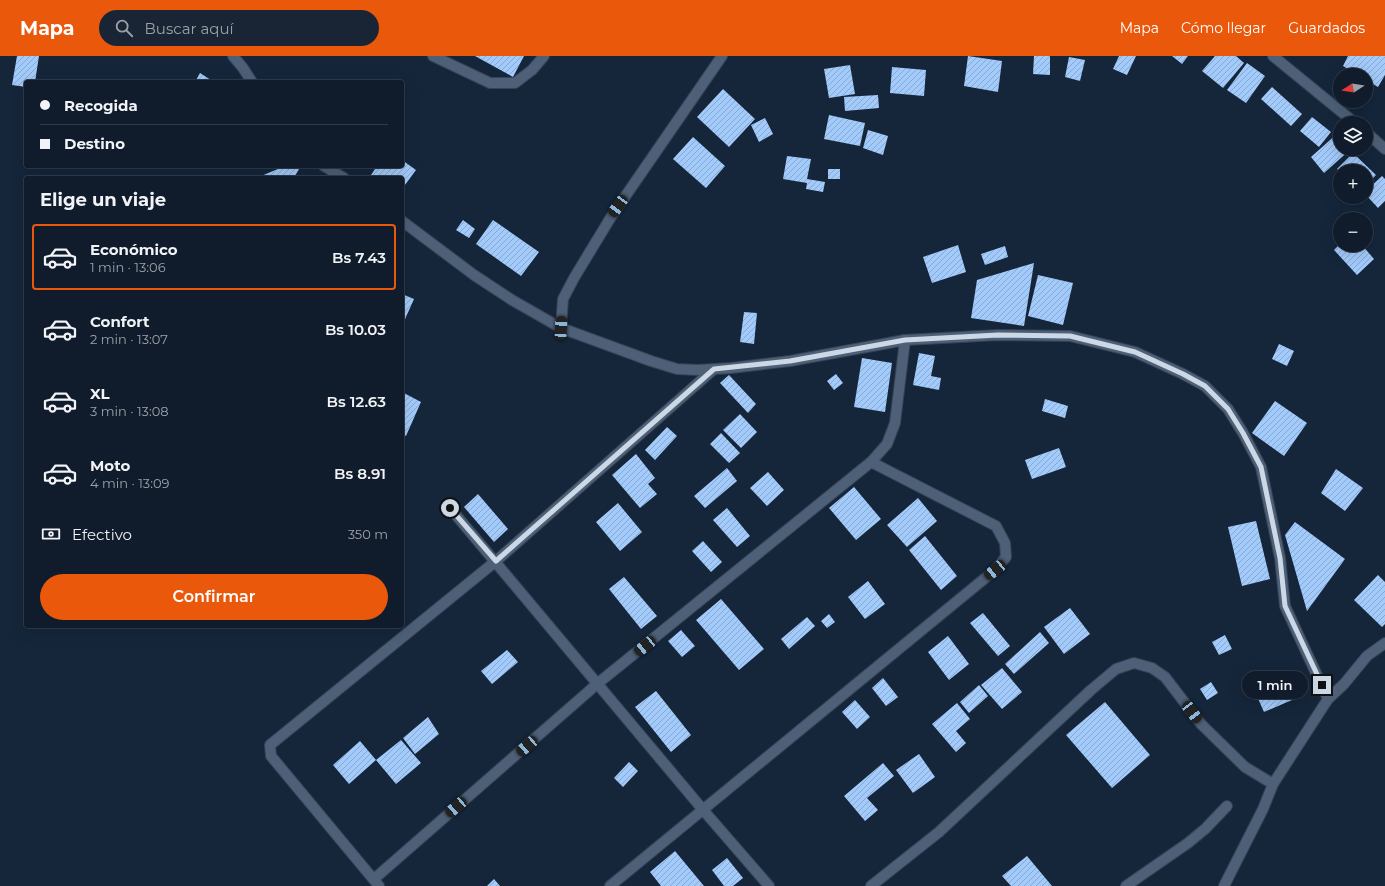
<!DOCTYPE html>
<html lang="es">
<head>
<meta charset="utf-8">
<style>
  body { margin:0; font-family:Montserrat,sans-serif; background:#192534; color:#f1f3f6; height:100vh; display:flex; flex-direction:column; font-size:15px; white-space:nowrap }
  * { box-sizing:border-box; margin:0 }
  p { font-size:13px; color:#9ca1a9 }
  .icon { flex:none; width:22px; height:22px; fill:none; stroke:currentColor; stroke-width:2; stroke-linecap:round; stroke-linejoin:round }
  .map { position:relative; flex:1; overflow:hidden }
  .sheet { position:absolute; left:24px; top:120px; width:380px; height:452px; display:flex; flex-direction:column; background:#101c2c; border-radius:4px; box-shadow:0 4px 16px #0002,0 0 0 1px #303a48 }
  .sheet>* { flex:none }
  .guide { position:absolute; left:24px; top:24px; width:380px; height:88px; border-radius:4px; box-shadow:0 4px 16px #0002,0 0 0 1px #303a48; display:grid; align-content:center; height:88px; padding:0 16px; background:#101c2c }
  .needle { width:26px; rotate:258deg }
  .tools { position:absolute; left:1333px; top:12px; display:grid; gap:8px }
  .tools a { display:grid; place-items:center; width:40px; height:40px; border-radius:50%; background:#101c2c; box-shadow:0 4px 16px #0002,0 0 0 1px #303a48; font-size:20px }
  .end { position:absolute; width:18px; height:18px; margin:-9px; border:5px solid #cdd8e6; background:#111; box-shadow:0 0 0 2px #111 }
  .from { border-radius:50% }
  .bubble { position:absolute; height:28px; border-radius:14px; background:#101c2c; box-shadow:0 4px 16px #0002,0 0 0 1px #303a48; font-size:13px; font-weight:600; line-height:28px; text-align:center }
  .car { position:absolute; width:12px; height:24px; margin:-12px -6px; border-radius:5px; box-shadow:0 0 3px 1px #0007; background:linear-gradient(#222 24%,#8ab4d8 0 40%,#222 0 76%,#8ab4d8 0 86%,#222 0) }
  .guide b { display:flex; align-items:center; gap:14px; height:38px; font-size:15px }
  .guide b+b { border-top:1px solid #303a48 }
  .guide i { width:10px; height:10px; background:#f1f3f6 }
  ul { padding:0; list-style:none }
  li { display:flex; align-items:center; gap:12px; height:66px; margin:0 8px 6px; padding:0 8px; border:2px solid transparent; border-radius:4px }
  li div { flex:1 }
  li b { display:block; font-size:15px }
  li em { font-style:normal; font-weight:600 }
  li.selected { border-color:#ea580c }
  li>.icon { width:36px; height:36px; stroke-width:1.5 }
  h2 { padding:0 16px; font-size:18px; line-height:48px }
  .pay { display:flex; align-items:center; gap:10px; height:44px; padding:0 16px; font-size:15px }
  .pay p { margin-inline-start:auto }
  .cta { display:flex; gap:8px; margin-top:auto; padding:8px 16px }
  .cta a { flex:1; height:46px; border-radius:24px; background:#ea580c; color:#fff; font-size:16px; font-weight:600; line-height:46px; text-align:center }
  header { display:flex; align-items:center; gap:24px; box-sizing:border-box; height:56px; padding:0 20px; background:#ea580c; color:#fff }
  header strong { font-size:19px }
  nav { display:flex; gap:22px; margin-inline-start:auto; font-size:14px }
  .search { width:280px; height:36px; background:#192534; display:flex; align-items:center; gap:10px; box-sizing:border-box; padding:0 14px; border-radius:22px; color:#9ca1a9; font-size:15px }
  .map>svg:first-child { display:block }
  .building { fill:url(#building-hatch) }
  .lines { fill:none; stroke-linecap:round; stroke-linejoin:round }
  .minor-casing { stroke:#364354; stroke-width:12 }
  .secondary-casing { stroke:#364354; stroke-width:12 }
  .minor { stroke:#4d6078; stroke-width:10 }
  .secondary { stroke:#4d6078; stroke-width:10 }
  .route { stroke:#cdd8e6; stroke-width:5 }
</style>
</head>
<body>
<header>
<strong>Mapa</strong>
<div class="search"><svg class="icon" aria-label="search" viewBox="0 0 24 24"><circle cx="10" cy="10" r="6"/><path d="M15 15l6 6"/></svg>Buscar aquí</div>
<nav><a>Mapa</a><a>Cómo llegar</a><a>Guardados</a></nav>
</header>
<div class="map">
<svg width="1385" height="830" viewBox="0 0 1385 830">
  <defs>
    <pattern id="building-hatch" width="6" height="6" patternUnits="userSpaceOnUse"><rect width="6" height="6" fill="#a2cafa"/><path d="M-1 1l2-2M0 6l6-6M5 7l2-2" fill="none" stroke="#89a8cd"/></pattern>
  </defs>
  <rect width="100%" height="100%" fill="#15263b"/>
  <g class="building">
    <path d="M17 0H39L35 26H26V31L12 29Z"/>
    <path d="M475 0H524L513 21Z"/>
    <path d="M968 0 1002 5 998 36 964 30Z"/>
    <path d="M1034 0H1050V19L1033 18Z"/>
    <path d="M1119 0H1136L1127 19 1113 13Z"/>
    <path d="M1172 0H1188L1182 8Z"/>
    <path d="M1215 0H1236L1244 7 1223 32 1202 15Z"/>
    <path d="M1348 0H1385V19L1378 31 1366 24V19H1358L1343 10Z"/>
    <path d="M1069 1 1085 4 1080 25 1065 21Z"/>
    <path d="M1247 7 1265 20 1246 47 1227 34Z"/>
    <path d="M850 9 855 38 829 42 824 13Z"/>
    <path d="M892 11 926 14 924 40 890 37Z"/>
    <path d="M200 17 214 26H195Z"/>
    <path d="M1272 31 1302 58 1291 70 1261 43Z"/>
    <path d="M723 33 755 63 729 91 697 61Z"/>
    <path d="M878 39 879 52 845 55 844 41Z"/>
    <path d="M829 59 865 67 860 90 824 83Z"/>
    <path d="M1312 61 1331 76 1319 91 1300 75Z"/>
    <path d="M765 62 773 78 759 86 751 69Z"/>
    <path d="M868 74 888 80 883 99 863 92Z"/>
    <path d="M1339 76 1340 93H1351L1324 117 1311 101Z"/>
    <path d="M693 81 725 110 706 132 673 103Z"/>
    <path d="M1353 97 1376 119 1366 129V115H1340V116L1337 113Z"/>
    <path d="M787 100 811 103 807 123 825 126 823 136 806 133 807 127 783 123Z"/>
    <path d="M402 104 416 114 402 133V122H375L371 119 377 110H402Z"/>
    <path d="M285 110H294L299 113 294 122H265L261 120Z"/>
    <rect x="828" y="113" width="12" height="10"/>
    <path d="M1382 120 1385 123V145L1378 152 1366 139V135Z"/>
    <path d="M463 164 475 173 469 182 456 174Z"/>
    <path d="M493 164 539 196 521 220 476 188Z"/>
    <path d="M958 189 966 216 932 227 923 201Z"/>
    <path d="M1339 189H1362L1374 203 1357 219 1334 194Z"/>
    <path d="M1005 190 1008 201 985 209 981 198Z"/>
    <path d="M1034 207 1024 270 971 262 977 224Z"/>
    <path d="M1038 219 1073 227 1063 269 1028 260Z"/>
    <path d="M402 238 414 243 402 270Z"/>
    <path d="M744 256 757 257 754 288 740 286Z"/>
    <path d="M1279 288 1294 295 1287 310 1272 303Z"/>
    <path d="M919 297 935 300 931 320 941 322 939 334 913 329Z"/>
    <path d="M862 302 892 307 885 356 854 351Z"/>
    <path d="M836 318 843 327 834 334 827 325Z"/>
    <path d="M729 319 756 348 748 357 720 327Z"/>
    <path d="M402 336 421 346 406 380 402 378Z"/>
    <path d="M1045 343 1068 350 1065 362 1042 355Z"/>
    <path d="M1275 345 1307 367 1284 400 1252 377Z"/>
    <path d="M740 358 757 376 741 392 723 374Z"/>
    <path d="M667 371 677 380 655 404 645 394Z"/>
    <path d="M721 377 740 397 729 407 710 388Z"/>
    <path d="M1059 392 1066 411 1032 423 1025 404Z"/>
    <path d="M636 398 655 422 648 428 657 438 640 452 612 419Z"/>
    <path d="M727 412 737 425 705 452 694 440Z"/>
    <path d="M1336 413 1363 432 1345 455 1321 437Z"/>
    <path d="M768 416 784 434 767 450 750 432Z"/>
    <path d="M854 431 881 463 856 484 829 452Z"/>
    <path d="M478 438 508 473 494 486 464 451Z"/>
    <path d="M918 442 937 465 907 491 887 469Z"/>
    <path d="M618 447 642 476 620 495 596 466Z"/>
    <path d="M727 452 750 480 737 491 713 464Z"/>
    <path d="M1256 465 1270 523 1242 530 1228 471Z"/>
    <path d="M1295 466 1345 503 1307 555 1285 479Z"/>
    <path d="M925 480 957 520 941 534 909 494Z"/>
    <path d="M703 485 722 506 711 516 692 495Z"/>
    <path d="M1378 519 1385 526V568L1382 571 1354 544Z"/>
    <path d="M624 521 657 560 641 573 609 533Z"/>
    <path d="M868 525 885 548 865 563 848 541Z"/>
    <path d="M721 543 764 593 739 614 696 564Z"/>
    <path d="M1070 552 1090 578 1064 598 1044 571Z"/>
    <path d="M983 557 1010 590 998 600 970 567Z"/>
    <path d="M829 558 835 566 827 572 821 565Z"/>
    <path d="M807 561 815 570 789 593 781 583Z"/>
    <path d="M681 574 695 590 682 601 668 585Z"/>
    <path d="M1040 576 1049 587 1014 618 1005 608Z"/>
    <path d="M1225 579 1232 593 1219 599 1212 586Z"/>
    <path d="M948 580 969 608 949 624 928 596Z"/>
    <path d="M507 594 518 606 492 628 481 615Z"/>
    <path d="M1002 612 1022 636 1002 653 981 629Z"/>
    <path d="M1279 617 1292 644 1264 656 1252 629Z"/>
    <path d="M883 622 898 641 886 650 872 632Z"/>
    <path d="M1211 626 1218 637 1207 644 1200 633Z"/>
    <path d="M979 629 988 640 969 657 960 646Z"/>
    <path d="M656 635 691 679 671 696 635 651Z"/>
    <path d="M855 644 870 661 857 673 842 656Z"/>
    <path d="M1105 646 1150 699 1112 732 1066 679Z"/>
    <path d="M957 647 970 663 956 675 966 687 956 696 932 668Z"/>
    <path d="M428 661 439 678 415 698 403 682Z"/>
    <path d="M401 684 421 707 396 728 376 704Z"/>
    <path d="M360 685 376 704 349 728 333 709Z"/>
    <path d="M919 698 935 721 913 737 896 714Z"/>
    <path d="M629 706 638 715 623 731 614 722Z"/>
    <path d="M883 707 894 720 867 742 878 754 865 765 844 740Z"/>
    <path d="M675 795 704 830H661L650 816Z"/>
    <path d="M1027 800 1052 830H1011L1002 820Z"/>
    <path d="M727 802 743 822 733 830H724L712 814Z"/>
    <path d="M494 823 500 830H487Z"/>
  </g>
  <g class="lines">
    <defs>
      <g id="minor">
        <path d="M233 0 243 12 252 26"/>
        <path d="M433 0 490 27H515L532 14 544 0"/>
        <path d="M324 110 344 122"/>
        <path d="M402 165 474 219 512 244 561 272 651 305 677 313 698 314 731 312 790 305 905 284 998 279 1070 280 1135 296 1183 318 1205 330 1228 353 1243 377 1261 411 1280 502 1285 550 1328 643"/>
        <path d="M561 272 563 243 574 222 611 161 722 0"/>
        <path d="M450 452 704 755 769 830"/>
        <path d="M374 823 597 628 871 406 887 388 895 367 905 284"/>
        <path d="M379 830 271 700 270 689 496 505 714 313"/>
        <path d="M610 830 995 514 1006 501 1005 487 996 470 871 406"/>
        <path d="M871 830 939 776 1091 634 1116 613 1134 607 1152 612 1165 621 1201 668 1245 711 1273 728"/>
        <path d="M1126 830 1188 787 1205 773 1227 750"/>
        <path d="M1224 830 1263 753 1273 728 1328 643 1344 628 1367 600 1385 587"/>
      </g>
      <g id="secondary">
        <path d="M1273 0 1355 67"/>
        <path d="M1366 76 1385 93"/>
      </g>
    </defs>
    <use href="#minor" class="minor-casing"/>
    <use href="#secondary" class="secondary-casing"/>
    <use href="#minor" class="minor"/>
    <use href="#secondary" class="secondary"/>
  </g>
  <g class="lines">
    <path class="route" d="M450 452 496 505 714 313 790 305 905 284 998 279 1070 280 1135 296 1183 318 1205 330 1228 353 1243 377 1261 411 1280 502 1285 550 1322 629"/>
  </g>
</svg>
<div class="tools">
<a><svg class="needle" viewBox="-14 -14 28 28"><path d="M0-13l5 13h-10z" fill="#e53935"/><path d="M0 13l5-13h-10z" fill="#9ca1a9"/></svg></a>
<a><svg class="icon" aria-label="layers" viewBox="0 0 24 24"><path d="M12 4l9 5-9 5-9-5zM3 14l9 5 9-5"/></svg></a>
<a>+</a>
<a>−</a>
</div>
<i class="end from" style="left:450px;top:452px"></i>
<i class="end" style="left:1322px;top:629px"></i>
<div class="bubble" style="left:1242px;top:615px;width:66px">1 min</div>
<i class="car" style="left:618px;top:150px;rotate:216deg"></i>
<i class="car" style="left:561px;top:272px;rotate:3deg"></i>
<i class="car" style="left:995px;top:514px;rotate:231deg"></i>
<i class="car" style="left:645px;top:590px;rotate:231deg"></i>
<i class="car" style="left:1192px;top:656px;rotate:143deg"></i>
<i class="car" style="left:527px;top:690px;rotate:229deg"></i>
<i class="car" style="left:456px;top:751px;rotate:229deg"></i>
<div class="guide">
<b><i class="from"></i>Recogida</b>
<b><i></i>Destino</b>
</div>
<section class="sheet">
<h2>Elige un viaje</h2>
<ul>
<li class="selected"><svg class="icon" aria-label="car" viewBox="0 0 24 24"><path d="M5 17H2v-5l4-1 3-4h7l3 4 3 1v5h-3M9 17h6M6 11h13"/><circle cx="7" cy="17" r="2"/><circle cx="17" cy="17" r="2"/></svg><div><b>Económico</b><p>1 min · 13:06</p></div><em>Bs 7.43</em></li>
<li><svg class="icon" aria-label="car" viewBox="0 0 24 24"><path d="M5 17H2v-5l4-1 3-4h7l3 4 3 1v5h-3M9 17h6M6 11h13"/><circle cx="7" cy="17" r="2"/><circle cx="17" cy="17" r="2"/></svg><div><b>Confort</b><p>2 min · 13:07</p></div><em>Bs 10.03</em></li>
<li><svg class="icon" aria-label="car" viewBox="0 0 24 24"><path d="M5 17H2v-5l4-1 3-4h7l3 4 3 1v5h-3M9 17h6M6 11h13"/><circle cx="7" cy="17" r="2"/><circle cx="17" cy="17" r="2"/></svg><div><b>XL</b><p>3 min · 13:08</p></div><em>Bs 12.63</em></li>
<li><svg class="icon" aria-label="car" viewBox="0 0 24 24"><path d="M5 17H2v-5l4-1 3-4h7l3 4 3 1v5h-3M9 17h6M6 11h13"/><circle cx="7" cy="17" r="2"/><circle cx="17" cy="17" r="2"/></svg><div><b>Moto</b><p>4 min · 13:09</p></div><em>Bs 8.91</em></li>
</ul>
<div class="pay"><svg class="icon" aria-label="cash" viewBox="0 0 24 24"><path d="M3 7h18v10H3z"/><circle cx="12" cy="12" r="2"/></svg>Efectivo<p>350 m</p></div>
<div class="cta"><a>Confirmar</a></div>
</section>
</div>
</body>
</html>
